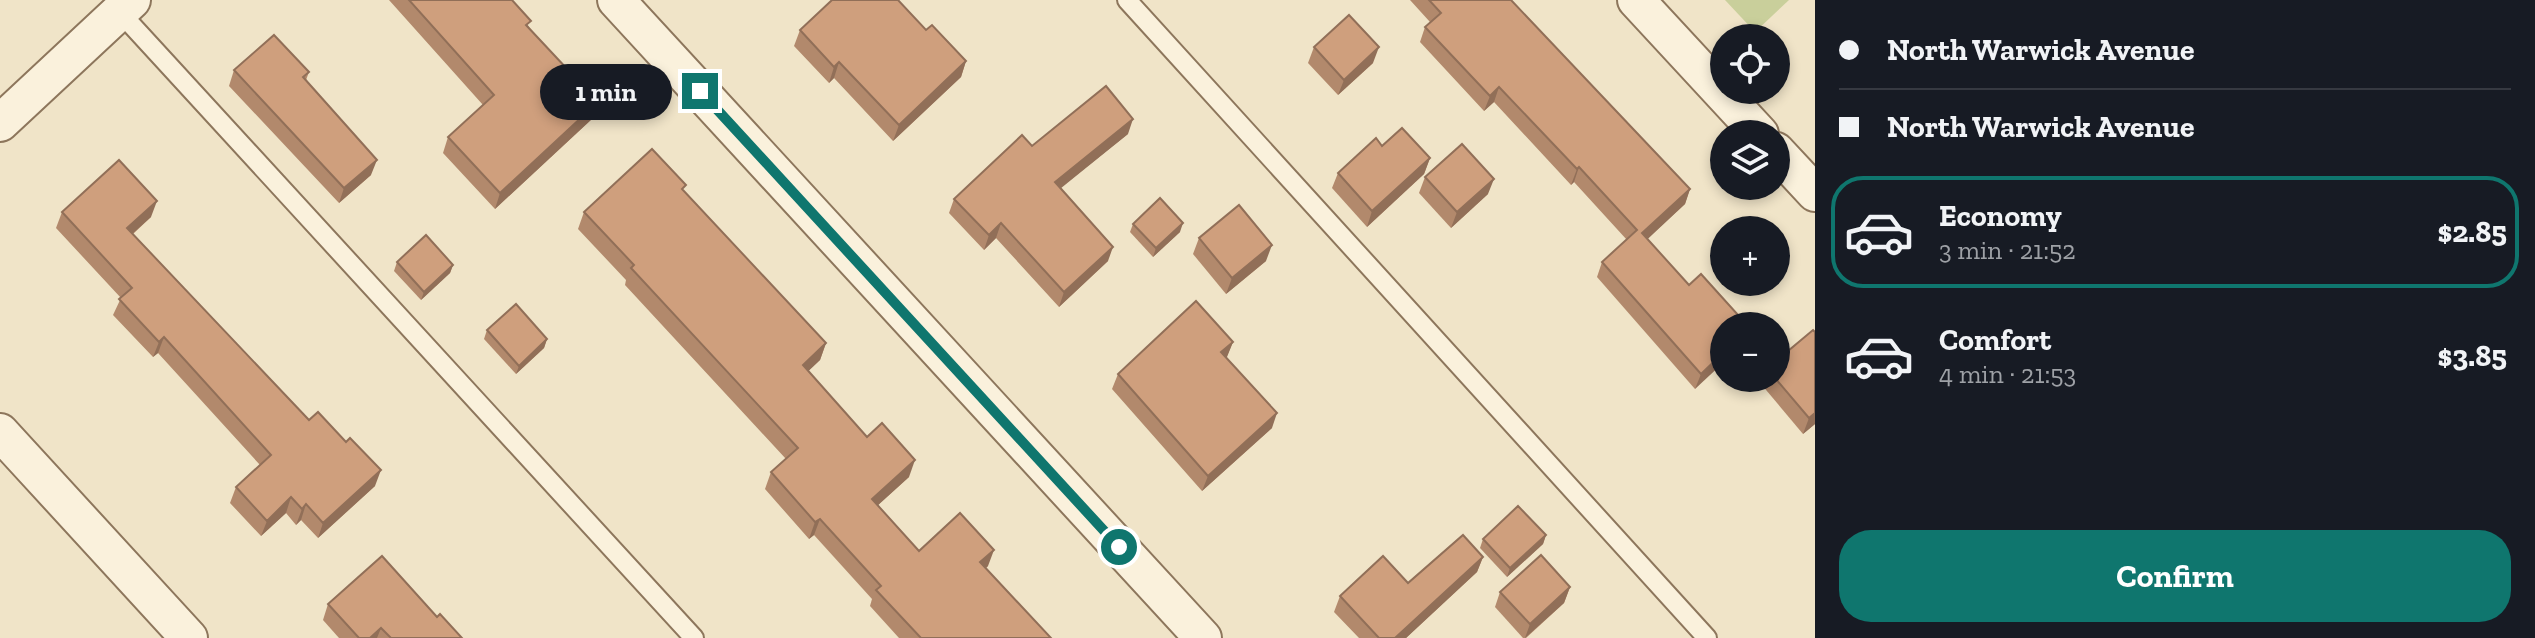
<!DOCTYPE html>
<html lang="en">
<head>
<meta charset="utf-8">
<style>
  body { margin:0; font-family:"Zilla Slab",serif; background:#20242c; color:#f1f3f6; height:100vh; display:flex; flex-direction:column; font-size:30px; white-space:nowrap }
  * { box-sizing:border-box; margin:0 }
  p { font-size:26px; color:#9ea1a6 }
  .icon { flex:none; width:44px; height:44px; fill:none; stroke:currentColor; stroke-width:2; stroke-linecap:round; stroke-linejoin:round }
  .map { position:relative; flex:1; overflow:hidden }
  .drawer { display:flex; flex-direction:column; background:#171b24; width:720px }
  .drawer>* { flex:none }
  .guide { display:grid; align-content:center; height:176px; padding:0 24px; background:#171b24 }
  .controls { position:absolute; left:1710px; top:24px; display:grid; gap:16px }
  .controls a { display:grid; place-items:center; width:80px; height:80px; border-radius:50%; background:#171b24; box-shadow:0 4px 12px #0003; font-size:40px }
  .end { position:absolute; width:36px; height:36px; margin:-18px; border:10px solid #0f766e; background:#fff; box-shadow:0 0 0 4px #fff }
  .from { border-radius:50% }
  .bubble { position:absolute; height:56px; border-radius:28px; background:#171b24; box-shadow:0 4px 12px #0003; font-size:26px; font-weight:700; line-height:56px; text-align:center }
  .guide b { display:flex; align-items:center; gap:28px; height:76px; font-size:30px }
  .guide b+b { border-top:2px solid #363941 }
  .guide i { width:20px; height:20px; background:#f1f3f6 }
  ul { padding:0; list-style:none }
  li { display:flex; align-items:center; gap:24px; height:112px; margin:0 16px 12px; padding:0 8px; border:4px solid transparent; border-radius:32px }
  li div { flex:1 }
  li b { display:block; font-size:30px }
  li em { font-style:normal; font-weight:700 }
  li.on { border-color:#0f766e }
  li>.icon { width:72px; height:72px; stroke-width:1.5 }
  .primary-button { display:flex; gap:16px; margin-top:auto; padding:16px 24px }
  .primary-button a { flex:1; height:92px; border-radius:32px; background:#0f766e; color:#fff; font-size:32px; font-weight:700; line-height:92px; text-align:center }
  main { display:flex; flex:1; min-height:0 }
  .map>svg:first-child { display:block }
  .green { fill:#c9cf9b }
  .lines { fill:none; stroke-linecap:round; stroke-linejoin:round }
  .service-casing { stroke:#8d765c; stroke-width:22 }
  .minor-casing { stroke:#8d765c; stroke-width:40 }
  .service { stroke:#faf1dc; stroke-width:18 }
  .minor { stroke:#faf1dc; stroke-width:36 }
  .wall { fill:#b2896c }
  .shaded-wall { fill:#916f58 }
  .building { fill:#cf9f7d; stroke:#916f58; stroke-width:2 }
  .route { stroke:#0f766e; stroke-width:10 }
</style>
</head>
<body>
<main>
<div class="map">
<svg width="1815" height="638" viewBox="0 0 1815 638">
  <rect width="100%" height="100%" fill="#f0e4c8"/>
  <path class="green" d="M1725 0H1789L1755 32Z"/>
  <g class="lines">
    <defs>
      <g id="service">
        <path d="M1127 0 1707 638"/>
        <path d="M117 9 694 638"/>
      </g>
      <g id="minor">
        <path d="M616 0 1203 638"/>
        <path d="M1636 0 1760 134"/>
        <path d="M0 123 132 0"/>
        <path d="M1776 151 1815 193"/>
        <path d="M0 432 189 638"/>
      </g>
    </defs>
    <use href="#service" class="service-casing"/>
    <use href="#minor" class="minor-casing"/>
    <use href="#service" class="service"/>
    <use href="#minor" class="minor"/>
  </g>
  <g class="wall">
    <path d="M389 0H512L529 27 593 118 495 209 443 153 448 137 483 105Z"/>
    <path d="M1410 0H1511L1690 189 1685 204 1647 239 1689 285 1748 326 1695 389 1597 277 1602 262 1627 240 1574 182 1571 185 1494 102 1484 111 1420 42 1425 27 1430 22Z"/>
    <path d="M800 30H926L966 61 961 77 893 141 834 78 829 83 794 46Z"/>
    <path d="M1314 47 1373 63 1338 95 1308 63Z"/>
    <path d="M234 70 309 72 306 80 371 175 339 203 229 86Z"/>
    <path d="M1128 134 1060 188 1108 261 1059 307 996 238 984 250 949 213 954 199 1032 146Z"/>
    <path d="M1382 146 1430 158 1424 174 1367 227 1332 188 1338 173Z"/>
    <path d="M1425 177 1488 194 1451 228 1419 193Z"/>
    <path d="M684 191 826 343 820 360 808 371 867 437 909 477 878 505 919 551 988 566 986 568 1051 638H899L870 606 872 599 814 535 809 539 765 489 771 472 786 459 625 285 626 280 578 229 584 212Z"/>
    <path d="M62 212 151 217 133 234 309 420 375 486 318 538 301 520 296 525 286 513 261 536 230 503 236 487 260 465 158 353 153 357 113 315 121 298 56 228Z"/>
    <path d="M1133 224 1180 232 1153 257 1130 232Z"/>
    <path d="M1199 238 1266 261 1226 294 1193 254Z"/>
    <path d="M397 262 453 265 450 273 421 300 394 271Z"/>
    <path d="M487 330 547 339 544 348 516 374 484 339Z"/>
    <path d="M1233 342 1226 358 1272 428 1202 491 1112 389 1118 374Z"/>
    <path d="M1763 378H1776L1815 424 1803 434 1761 384Z"/>
    <path d="M1546 535 1543 544 1507 577 1480 548 1483 539Z"/>
    <path d="M1483 557 1477 572 1406 638H1359L1334 612 1340 596 1408 583Z"/>
    <path d="M1570 587 1564 603 1526 638H1523L1495 607 1500 592Z"/>
    <path d="M328 604 437 617 462 638H339L323 620Z"/>
  </g>
  <g class="shaded-wall">
    <path d="M1379 47 1373 63 1338 95 1344 80Z"/>
    <path d="M966 61 961 77 893 141 899 125Z"/>
    <path d="M839 62 834 78 829 83 834 67Z"/>
    <path d="M1499 87 1494 102 1484 111 1490 96Z"/>
    <path d="M598 102 593 118 495 209 500 193Z"/>
    <path d="M1133 119 1128 134 1050 197 1055 182Z"/>
    <path d="M1430 158 1424 174 1367 227 1372 211Z"/>
    <path d="M377 160 371 175 339 203 344 188Z"/>
    <path d="M1579 167 1574 182 1571 185 1577 169Z"/>
    <path d="M1494 179 1488 194 1451 228 1457 212Z"/>
    <path d="M1690 189 1685 204 1637 249 1642 233Z"/>
    <path d="M157 201 151 217 121 244 127 228Z"/>
    <path d="M1001 223 996 238 984 250 989 235Z"/>
    <path d="M1183 223 1180 232 1153 257 1156 248Z"/>
    <path d="M1272 245 1266 261 1226 294 1232 278Z"/>
    <path d="M1113 247 1108 261 1059 307 1064 292Z"/>
    <path d="M453 265 450 273 421 300 424 292Z"/>
    <path d="M164 337 158 353 153 357 159 342Z"/>
    <path d="M547 339 544 348 516 374 519 366Z"/>
    <path d="M1233 342 1227 357 1216 367 1221 352Z"/>
    <path d="M826 343 820 360 797 382 803 365Z"/>
    <path d="M1724 352V362L1695 389 1701 374Z"/>
    <path d="M1277 413 1272 428 1202 491 1208 476Z"/>
    <path d="M1815 413V424L1803 434 1809 418Z"/>
    <path d="M915 460 909 477 866 516 872 499Z"/>
    <path d="M381 470 375 486 318 538 323 523Z"/>
    <path d="M291 497 286 513 261 536 267 521Z"/>
    <path d="M306 504 301 520 296 525 302 509Z"/>
    <path d="M820 519 814 535 809 539 815 522Z"/>
    <path d="M1546 535 1543 544 1507 577 1510 568Z"/>
    <path d="M994 550 988 566 974 578 980 562Z"/>
    <path d="M1483 557 1477 572 1406 638H1395Z"/>
    <path d="M1570 587 1564 603 1525 638 1530 624Z"/>
    <path d="M381 628 377 638H370Z"/>
  </g>
  <g class="building">
    <path d="M409 0H512L531 21 526 25 598 102 500 193 448 137 494 95Z"/>
    <path d="M832 0H898L926 30 932 25 966 61 899 125 839 62 834 67 800 30Z"/>
    <path d="M1429 0H1511L1690 189 1642 233 1689 285 1701 274 1748 326H1724V352L1701 374 1602 262 1637 230 1579 167 1577 169 1499 87 1490 96 1425 27 1441 13Z"/>
    <path d="M1349 15 1379 47 1344 80 1314 47Z"/>
    <path d="M274 35 309 72 303 77 377 160 344 188 234 70Z"/>
    <path d="M1106 86 1133 119 1055 182 1113 247 1064 292 1001 223 989 235 954 199 1022 135 1032 146Z"/>
    <path d="M1402 128 1430 158 1372 211 1338 173 1376 138 1382 146Z"/>
    <path d="M1462 144 1494 179 1457 212 1425 177Z"/>
    <path d="M652 149 686 185 682 189 826 343 803 365 867 437 882 423 915 460 872 499 919 551 960 513 994 550 980 562 1051 638H921L876 590 881 586 820 519 815 522 771 472 798 448 631 268 634 265 584 212Z"/>
    <path d="M119 160 157 201 127 228 309 420 318 412 346 442 350 438 381 470 323 523 306 504 302 509 291 497 267 521 236 487 271 455 164 337 159 342 119 299 132 288 62 212Z"/>
    <path d="M1160 198 1183 223 1156 248 1133 224Z"/>
    <path d="M1239 205 1272 245 1232 278 1199 238Z"/>
    <path d="M426 235 453 265 424 292 397 262Z"/>
    <path d="M1196 301 1233 342 1221 352 1277 413 1208 476 1118 374Z"/>
    <path d="M516 304 547 339 519 366 487 330Z"/>
    <path d="M1813 330 1815 332V413L1809 418 1775 378H1776V361Z"/>
    <path d="M1518 506 1546 535 1510 568 1483 539Z"/>
    <path d="M1463 535 1483 557 1395 638H1379L1340 596 1383 556 1408 583Z"/>
    <path d="M1541 555 1570 587 1530 624 1500 592Z"/>
    <path d="M382 556 437 617 440 614 462 638H391L381 628 370 638H359L328 604Z"/>
  </g>
  <g class="lines">
    <path class="route" d="M700 91 1119 547"/>
  </g>
</svg>
<div class="controls">
<a><svg class="icon" aria-label="locate" viewBox="0 0 24 24"><circle cx="12" cy="12" r="6"/><path d="M12 2v4M12 18v4M2 12h4M18 12h4"/></svg></a>
<a><svg class="icon" aria-label="layers" viewBox="0 0 24 24"><path d="M12 4l9 5-9 5-9-5zM3 14l9 5 9-5"/></svg></a>
<a>+</a>
<a>−</a>
</div>
<i class="end from" style="left:1119px;top:547px"></i>
<i class="end" style="left:700px;top:91px"></i>
<div class="bubble" style="left:540px;top:64px;width:132px">1 min</div>
</div>
<section class="drawer">
<div class="guide">
<b><i class="from"></i>North Warwick Avenue</b>
<b><i></i>North Warwick Avenue</b>
</div>
<ul>
<li class="on"><svg class="icon" aria-label="car" viewBox="0 0 24 24"><path d="M5 17H2v-5l4-1 3-4h7l3 4 3 1v5h-3M9 17h6M6 11h13"/><circle cx="7" cy="17" r="2"/><circle cx="17" cy="17" r="2"/></svg><div><b>Economy</b><p>3 min · 21:52</p></div><em>$2.85</em></li>
<li><svg class="icon" aria-label="car" viewBox="0 0 24 24"><path d="M5 17H2v-5l4-1 3-4h7l3 4 3 1v5h-3M9 17h6M6 11h13"/><circle cx="7" cy="17" r="2"/><circle cx="17" cy="17" r="2"/></svg><div><b>Comfort</b><p>4 min · 21:53</p></div><em>$3.85</em></li>
</ul>
<div class="primary-button"><a>Confirm</a></div>
</section>
</main>
</body>
</html>
